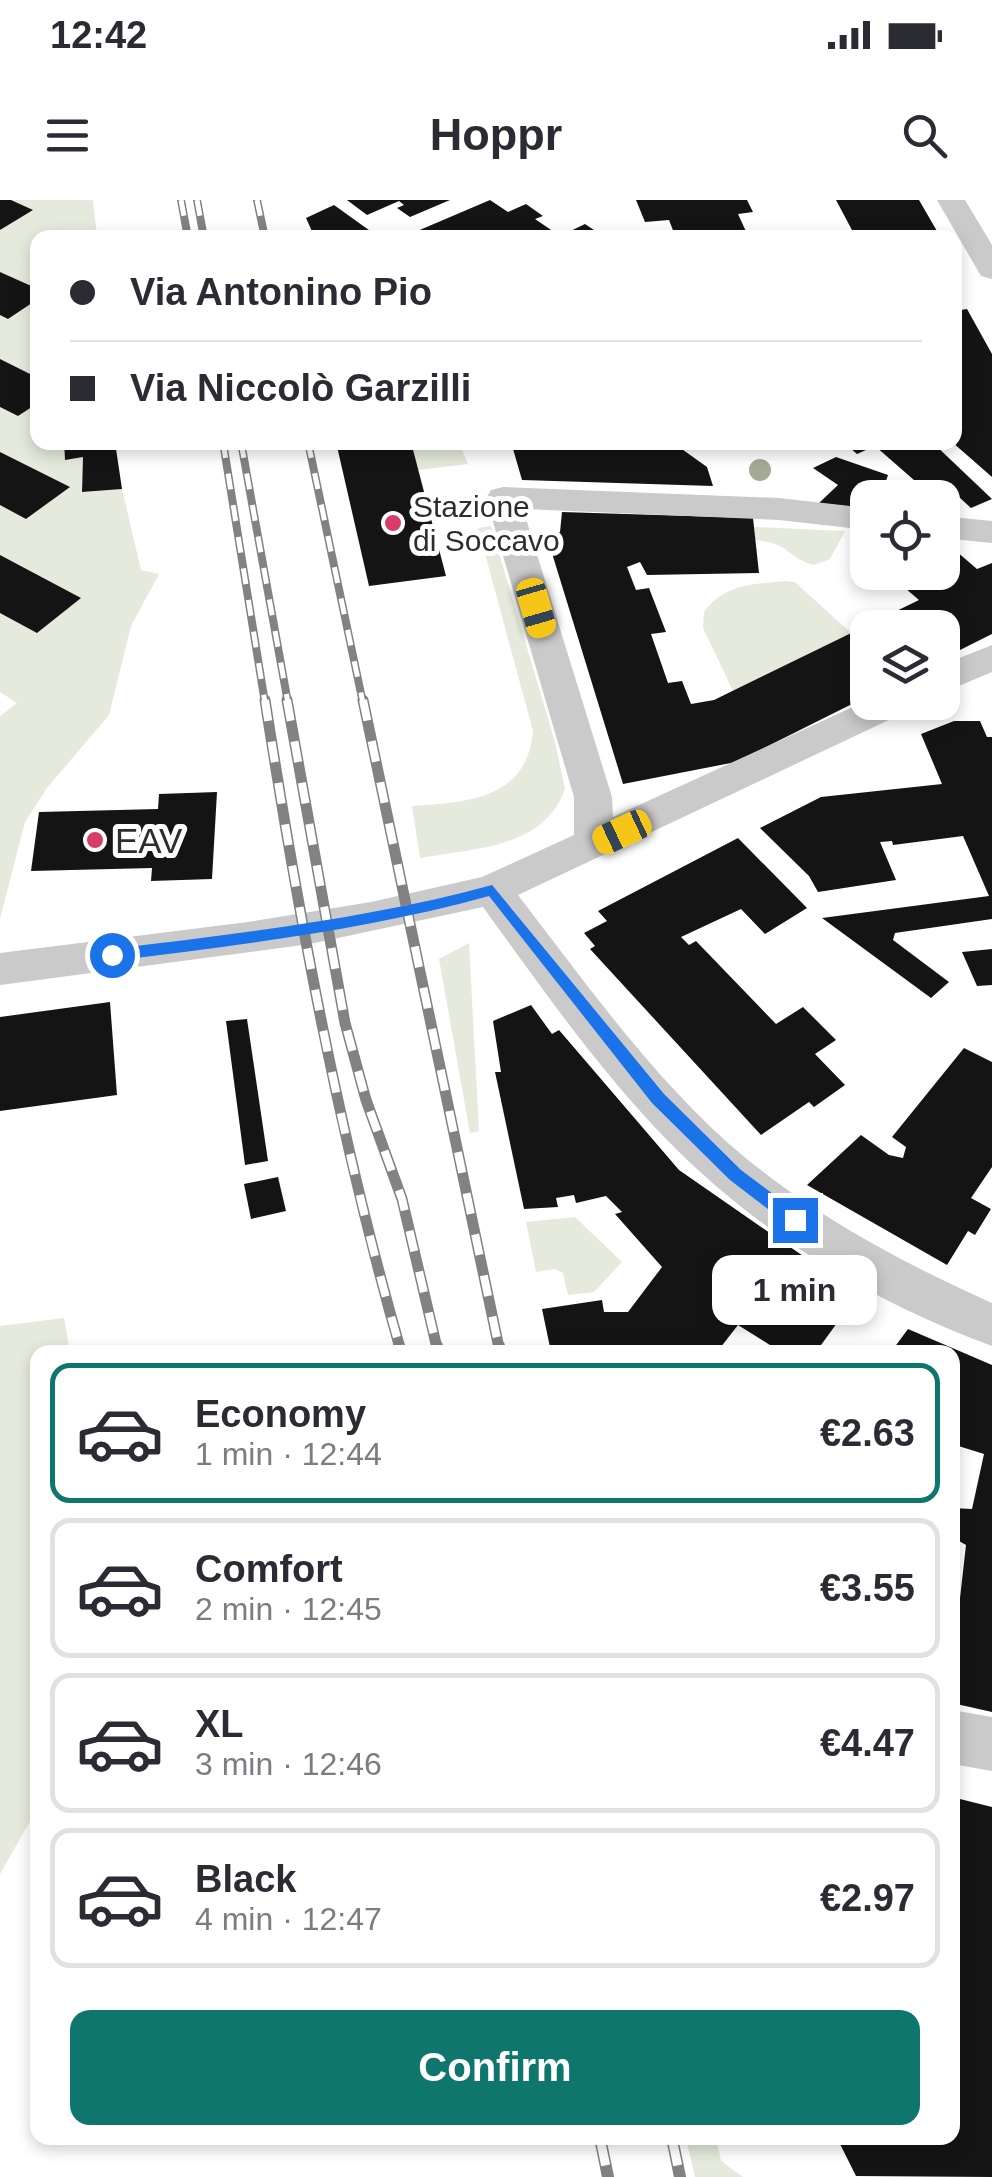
<!DOCTYPE html>
<html lang="en">
<head>
<meta charset="utf-8">
<style>
  body { margin:0; font-family:Helvetica,sans-serif; background:#f7f7f7; color:#2b2b33; height:100vh; display:flex; flex-direction:column; font-size:38px; white-space:nowrap }
  * { box-sizing:border-box; margin:0 }
  p { font-size:32px; color:#7c7c81 }
  .icon { flex:none; width:55px; height:55px; fill:none; stroke:currentColor; stroke-width:2; stroke-linecap:round; stroke-linejoin:round }
  .map { position:relative; flex:1; overflow:hidden }
  .sheet { position:absolute; left:30px; top:1145px; width:930px; height:800px; display:flex; flex-direction:column; background:#fff; border-radius:20px; box-shadow:0 5px 15px #0003 }
  .sheet>* { flex:none }
  .banner { position:absolute; left:30px; top:30px; width:932px; height:220px; border-radius:20px; box-shadow:0 5px 15px #0003; display:grid; align-content:center; height:220px; padding:0 40px; background:#fff }
  .buttons { position:absolute; left:850px; top:280px; display:grid; gap:20px }
  .buttons a { display:grid; place-items:center; width:110px; height:110px; border-radius:20px; background:#fff; box-shadow:0 5px 15px #0003; font-size:50px }
  .end { position:absolute; width:45px; height:45px; margin:-22px; border:12px solid #1a73e8; background:#fff; box-shadow:0 0 0 5px #fff }
  .from { border-radius:50% }
  .bubble { position:absolute; height:70px; border-radius:20px; background:#fff; box-shadow:0 5px 15px #0003; font-size:32px; font-weight:600; line-height:70px; text-align:center }
  .car { position:absolute; width:30px; height:60px; margin:-30px -15px; border-radius:12px; box-shadow:0 0 8px 2px #0007; background:linear-gradient(#f5c518 24%,#345 0 40%,#f5c518 0 76%,#345 0 86%,#f5c518 0) }
  .banner b { display:flex; align-items:center; gap:35px; height:95px; font-size:38px }
  .banner b+b { border-top:2px solid #e1e1e2 }
  .banner i { width:25px; height:25px; background:#2b2b33 }
  ul { padding:18px 0 0; list-style:none }
  li { display:flex; align-items:center; gap:30px; height:140px; margin:0 20px 15px; padding:0 20px; border:5px solid #e1e1e2; border-radius:20px }
  li div { flex:1 }
  li b { display:block; font-size:38px }
  li em { font-style:normal; font-weight:600 }
  li.current { border-color:#0f766e }
  li>.icon { width:90px; height:90px; stroke-width:1.5 }
  .cta { display:flex; gap:20px; margin-top:auto; padding:20px 40px }
  .cta a { flex:1; height:115px; border-radius:20px; background:#0f766e; color:#fff; font-size:40px; font-weight:600; line-height:115px; text-align:center }
  .status { display:flex; justify-content:space-between; align-items:center; height:70px; padding:0 50px; background:#fff; direction:ltr }
  .status svg { height:28px; fill:currentColor }
  header { display:flex; justify-content:space-between; align-items:center; height:130px; padding:0 40px; background:#fff; font-size:45px; font-weight:600 }
  .map>svg:first-child { display:block }
  .green { fill:#e6eadc }
  .building { fill:#141414 }
  .lines { fill:none; stroke-linecap:round; stroke-linejoin:round }
  .minor { fill:#cacaca; fill-rule:evenodd }
  .rail-far2-casing { stroke:#828282; stroke-width:8 }
  .rail-far1-casing { stroke:#828282; stroke-width:11 }
  .rail-casing { stroke:#828282; stroke-width:12 }
  .rail-far2 { stroke:#fff; stroke-width:5; stroke-dasharray:16; stroke-linecap:butt }
  .rail-far1 { stroke:#fff; stroke-width:8; stroke-dasharray:21; stroke-linecap:butt }
  .rail { stroke:#fff; stroke-width:9; stroke-dasharray:28; stroke-linecap:butt }
  .tree { fill:#a4aa95 }
  .route { fill:#1a73e8 }
  .poi-dot { fill:#d83c68; stroke:#fff; stroke-width:4 }
  .labels { text-anchor:middle; dominant-baseline:central; stroke-width:10; stroke-linejoin:round; paint-order:stroke }
  .far-poi-label { font-size:30px; fill:#2d2d2d; stroke:#fff; text-anchor:start }
  .poi-label { font-size:35px; fill:#2d2d2d; stroke:#fff; text-anchor:start }
</style>
</head>
<body>
<div class="status"><b>12:42</b><svg viewBox="0 0 49 12"><path d="M0 12V9h3v3zM5 12V6h3v6zM10 12V3h3v9zM15 12V0h3v12zM26 1h20v11H26zM47 4h2v5h-2z"/></svg></div>
<header><svg class="icon" aria-label="menu" viewBox="0 0 24 24"><path d="M4 6h16M4 12h16M4 18h16"/></svg>Hoppr<svg class="icon" aria-label="search" viewBox="0 0 24 24"><circle cx="10" cy="10" r="6"/><path d="M15 15l6 6"/></svg></header>
<div class="map">
<svg width="992" height="1977" viewBox="0 0 992 1977">
  <rect width="100%" height="100%" fill="#fff"/>
  <g class="green">
    <path d="M11 0H93L97 37 38 38 37 89 0 72V30L32 10Z"/>
    <path d="M37 99V178L0 159V115L8 119Z"/>
    <path d="M37 203 38 242 64 243 65 260 83 257 82 292 122 289 141 370 159 374 131 426 109 515 47 588 25 622 0 719V516L17 503 0 492V305L27 319 69 287 0 252V207L18 216Z"/>
    <path d="M411 243H459L468 264 418 270Z"/>
    <path d="M491 326 555 542 565 589C544 649 473 648 420 658L412 606C467 602 527 600 533 531L478 328Z"/>
    <path d="M754 327 845 331 830 359 814 365C787 358 790 343 755 340Z"/>
    <path d="M786 381 795 382 852 434 733 491 703 428 704 412C724 384 754 384 786 381Z"/>
    <path d="M469 743 479 931 470 933 439 759Z"/>
    <path d="M575 1017 622 1062 594 1092 568 1095 563 1073 555 1069 536 1072 526 1022Z"/>
    <path d="M64 1118 70 1152H38L37 1609 0 1674V1126Z"/>
    <path d="M686 1938H716L721 1961 743 1977H695Z"/>
  </g>
  <g class="building">
    <path d="M0 0H11L33 10 0 30Z"/>
    <path d="M347 0H450L410 17 397 8 404 5 399 1 367 15Z"/>
    <path d="M490 0 508 12 526 4 543 16 535 19 560 36 585 24 606 38H524L519 34 512 38H387L402 31 408 35Z"/>
    <path d="M636 0H747L753 12 738 14 749 38H676L669 20 645 22Z"/>
    <path d="M836 0H919L941 38H885L880 30 853 32Z"/>
    <path d="M334 5 380 38H315L306 18Z"/>
    <path d="M0 72 38 89V99L8 119 0 115Z"/>
    <path d="M967 109 992 154V277L952 242H955V230L961 227 955 216V111Z"/>
    <path d="M0 159 38 178V203L18 216 0 207Z"/>
    <path d="M64 242H115L122 289 82 292 83 257 65 260Z"/>
    <path d="M336 242H411L446 376 369 386Z"/>
    <path d="M511 242H672L707 267 713 286 522 280Z"/>
    <path d="M843 242H932L992 299 971 308 948 287 930 294 875 246 857 254Z"/>
    <path d="M0 252 70 287 26 319 0 305Z"/>
    <path d="M836 257 888 275 886 281 909 293 905 298H868V309L819 303 838 285 813 268Z"/>
    <path d="M562 312 753 318 759 373 647 375 640 362 627 367 636 390 649 388 666 432 651 434 668 483 682 481 691 504 714 500 919 400 898 382 903 377 897 372H942V339L977 369 992 363V434L942 459V428H868V496L736 562 623 584 547 337 560 332Z"/>
    <path d="M0 355 81 398 37 433 0 413Z"/>
    <path d="M954 521H980L987 537H992V719L895 733 893 740 949 782 931 798 822 718 989 696 963 636 893 645 892 641 880 642 896 680 818 692 809 676 760 628 821 597 942 584 921 534Z"/>
    <path d="M217 592 212 679 151 681 152 668 31 671 39 612 158 609 159 594Z"/>
    <path d="M738 638 807 708 765 734 741 709 681 737 689 745 696 741 776 824 803 807 836 840 815 854 845 885 814 907 809 902 761 935 590 749 595 746 584 733 607 721 598 711Z"/>
    <path d="M992 749V785L977 786 962 752Z"/>
    <path d="M110 802 117 895 0 911V817Z"/>
    <path d="M531 805 552 834 559 830 679 970 858 1094 816 1152H781L738 1125 717 1152H551L542 1109 602 1100 604 1112H628L662 1067 615 1014 622 1012 606 996 576 1003 574 995 556 998 558 1007 524 1009 495 872H501L493 821Z"/>
    <path d="M247 819 268 961 245 965 226 821Z"/>
    <path d="M964 848 992 862V967L971 998 991 1009 975 1035 968 1031 947 1065 807 985 861 935 889 955 903 958 906 947 892 937Z"/>
    <path d="M278 977 286 1011 251 1019 244 984Z"/>
    <path d="M908 1129 992 1165V1512L952 1503V1405L959 1407 966 1345 952 1337V1308L972 1309 984 1254 952 1244V1152H891Z"/>
    <path d="M952 1597 992 1607V1977L856 1976 837 1938H952Z"/>
  </g>
  <g class="lines">
    <g class="minor">
      <path d="M937 0H965L992 45V79L981 76Z"/>
      <path d="M503 287 779 298 868 308V330L779 320 523 309 612 597 613 617 868 500 913 502 908 511 518 695C589 787 658 886 748 960 822 1020 905 1064 992 1103V1146C877 1104 765 1037 678 951 604 878 544 791 483 707L310 744 0 785V753L248 722 371 702 482 677 574 635V597L486 298 491 290Z"/>
      <path d="M942 316 992 321V343L942 338Z"/>
      <path d="M992 445V472L942 493V465Z"/>
      <path d="M952 1510 992 1517V1571L952 1564Z"/>
    </g>
    <defs>
      <g id="rail-far2">
        <path d="M181 0 188 38"/>
        <path d="M197 0 204 38"/>
        <path d="M257 0 265 38"/>
        <path d="M223 242 265 503"/>
        <path d="M241 242 288 503"/>
        <path d="M308 242 363 503"/>
      </g>
      <g id="rail-far1">
        <path d="M265 500C299 719 339 935 400 1148"/>
        <path d="M287 500 345 823 366 900 402 999 437 1148"/>
        <path d="M363 500 499 1148"/>
      </g>
      <g id="rail">
        <path d="M399 1146 401 1152"/>
        <path d="M437 1146 438 1152"/>
        <path d="M499 1146 500 1152"/>
        <path d="M600 1938 608 1977"/>
        <path d="M672 1938 680 1977"/>
      </g>
    </defs>
    <use href="#rail-far2" class="rail-far2-casing"/>
    <use href="#rail-far1" class="rail-far1-casing"/>
    <use href="#rail" class="rail-casing"/>
    <use href="#rail-far2" class="rail-far2"/>
    <use href="#rail-far1" class="rail-far1"/>
    <use href="#rail" class="rail"/>
  </g>
  <circle class="tree" cx="760" cy="270" r="11"/>
  <path class="route" d="M492 685 664 894 741 970 801 1015V1025H789L730 980 652 903 489 696C366 730 239 745 112 761L105 755 112 749C240 733 368 719 492 685Z"/>
  <g class="poi-dot">
    <circle cx="393" cy="323" r="10"/>
    <circle cx="95" cy="640" r="10"/>
  </g>
  <g class="labels">
    <g class="far-poi-label">
      <text x="413" y="306">Stazione<tspan x="413" dy="34">di Soccavo</tspan></text>
    </g>
    <g class="poi-label">
      <text x="115" y="640">EAV</text>
    </g>
  </g>
</svg>
<div class="buttons">
<a><svg class="icon" aria-label="locate" viewBox="0 0 24 24"><circle cx="12" cy="12" r="6"/><path d="M12 2v4M12 18v4M2 12h4M18 12h4"/></svg></a>
<a><svg class="icon" aria-label="layers" viewBox="0 0 24 24"><path d="M12 4l9 5-9 5-9-5zM3 14l9 5 9-5"/></svg></a>
</div>
<i class="end from" style="left:112px;top:755px"></i>
<i class="end" style="left:795px;top:1020px"></i>
<div class="bubble" style="left:712px;top:1055px;width:165px">1 min</div>
<i class="car" style="left:536px;top:408px;rotate:164deg"></i>
<i class="car" style="left:622px;top:632px;rotate:245deg"></i>
<div class="banner">
<b><i class="from"></i>Via Antonino Pio</b>
<b><i></i>Via Niccolò Garzilli</b>
</div>
<section class="sheet">
<ul>
<li class="current"><svg class="icon" aria-label="car" viewBox="0 0 24 24"><path d="M5 17H2v-5l4-1 3-4h7l3 4 3 1v5h-3M9 17h6M6 11h13"/><circle cx="7" cy="17" r="2"/><circle cx="17" cy="17" r="2"/></svg><div><b>Economy</b><p>1 min · 12:44</p></div><em>€2.63</em></li>
<li><svg class="icon" aria-label="car" viewBox="0 0 24 24"><path d="M5 17H2v-5l4-1 3-4h7l3 4 3 1v5h-3M9 17h6M6 11h13"/><circle cx="7" cy="17" r="2"/><circle cx="17" cy="17" r="2"/></svg><div><b>Comfort</b><p>2 min · 12:45</p></div><em>€3.55</em></li>
<li><svg class="icon" aria-label="car" viewBox="0 0 24 24"><path d="M5 17H2v-5l4-1 3-4h7l3 4 3 1v5h-3M9 17h6M6 11h13"/><circle cx="7" cy="17" r="2"/><circle cx="17" cy="17" r="2"/></svg><div><b>XL</b><p>3 min · 12:46</p></div><em>€4.47</em></li>
<li><svg class="icon" aria-label="car" viewBox="0 0 24 24"><path d="M5 17H2v-5l4-1 3-4h7l3 4 3 1v5h-3M9 17h6M6 11h13"/><circle cx="7" cy="17" r="2"/><circle cx="17" cy="17" r="2"/></svg><div><b>Black</b><p>4 min · 12:47</p></div><em>€2.97</em></li>
</ul>
<div class="cta"><a>Confirm</a></div>
</section>
</div>
</body>
</html>
